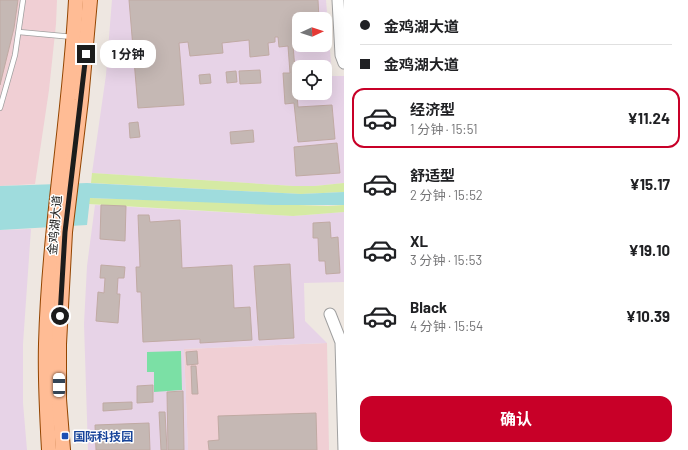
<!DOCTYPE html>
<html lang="zh">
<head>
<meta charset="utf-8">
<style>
  body { margin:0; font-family:Barlow,"Noto Sans SC",sans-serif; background:#f2f2f2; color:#202124; height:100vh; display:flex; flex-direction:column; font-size:15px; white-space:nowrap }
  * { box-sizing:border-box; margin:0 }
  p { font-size:13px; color:#757577 }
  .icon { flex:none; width:22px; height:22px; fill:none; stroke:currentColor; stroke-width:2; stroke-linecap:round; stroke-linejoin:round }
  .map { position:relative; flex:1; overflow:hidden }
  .details { display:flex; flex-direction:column; background:#fff; width:344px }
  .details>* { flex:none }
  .guide { display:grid; align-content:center; height:88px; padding:0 16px; background:#fff }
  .needle { width:26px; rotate:87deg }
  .buttons { position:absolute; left:292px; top:12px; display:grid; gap:8px }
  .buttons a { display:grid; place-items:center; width:40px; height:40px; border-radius:8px; background:#fff; box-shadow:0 4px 16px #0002; font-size:20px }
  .end { position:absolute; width:18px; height:18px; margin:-9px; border:5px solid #1c1c1c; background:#fff; box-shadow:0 0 0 2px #fff }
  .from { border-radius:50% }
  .bubble { position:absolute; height:28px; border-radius:12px; background:#fff; box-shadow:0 4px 16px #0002; font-size:13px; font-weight:700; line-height:28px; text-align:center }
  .car { position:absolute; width:12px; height:24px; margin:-12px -6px; border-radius:5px; box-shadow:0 0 3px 1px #0007; background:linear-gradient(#fff 24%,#345 0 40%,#fff 0 76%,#345 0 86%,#fff 0) }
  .guide b { display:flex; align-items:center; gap:14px; height:38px; font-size:15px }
  .guide b+b { border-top:1px solid #e0e0e0 }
  .guide i { width:10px; height:10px; background:#202124 }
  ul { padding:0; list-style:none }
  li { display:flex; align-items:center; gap:12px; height:60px; margin:0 8px 6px; padding:0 8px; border:2px solid transparent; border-radius:12px }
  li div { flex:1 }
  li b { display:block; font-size:15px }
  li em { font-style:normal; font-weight:700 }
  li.on { border-color:#c80028 }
  li>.icon { width:36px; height:36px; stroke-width:1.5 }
  .button { display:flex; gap:8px; margin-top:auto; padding:8px 16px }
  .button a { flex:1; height:46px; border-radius:12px; background:#c80028; color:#fff; font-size:16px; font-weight:700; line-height:46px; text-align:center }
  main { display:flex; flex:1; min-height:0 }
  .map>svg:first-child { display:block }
  .commercial { fill:#f0cfd4 }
  .industrial { fill:#e7d3e7; fill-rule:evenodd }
  .grass { fill:#d5eaa4 }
  .pitch { fill:#7be0a5 }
  .water { fill:#9fdcdd }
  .building { fill:#c5b8b4; stroke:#c0aaa3 }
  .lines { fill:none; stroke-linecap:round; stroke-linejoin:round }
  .service-casing { stroke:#a0a0a0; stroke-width:6 }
  .tertiary-casing { stroke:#a0a0a0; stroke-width:13 }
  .primary-casing { stroke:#944500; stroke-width:16 }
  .service { stroke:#fff; stroke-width:4.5 }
  .tertiary { stroke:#fff; stroke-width:11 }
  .primary { stroke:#ffbc95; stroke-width:14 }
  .route { stroke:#1c1c1c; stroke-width:5 }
  .transit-dot { fill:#1a4fb4; stroke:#fff; stroke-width:1.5 }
  .labels { text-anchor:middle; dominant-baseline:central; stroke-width:3; stroke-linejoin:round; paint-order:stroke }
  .street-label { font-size:12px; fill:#1c1c1c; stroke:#fff }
  .transit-label { font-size:12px; font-weight:bold; fill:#164399; stroke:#fff; text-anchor:start }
</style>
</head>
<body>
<main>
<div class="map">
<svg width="344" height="450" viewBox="0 0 344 450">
  <rect width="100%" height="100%" fill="#eee7e1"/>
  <g class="commercial">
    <path d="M0 0H57L56 24 49 90 35 184 0 186Z"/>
    <path d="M327 343 329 450H188L184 349Z"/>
  </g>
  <g class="industrial">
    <path d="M112 0H326L332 76H344V183L315 186H293L92 173 106 75ZM299 19H325V45H299ZM299 67H325V93H299Z"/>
    <path d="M95 205 293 216 344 212V282L304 283 305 321 327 343 184 349 188 450H88L84 324 87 266Z"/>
    <path d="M31 229 23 344V403L27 450H0V230Z"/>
  </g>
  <g class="grass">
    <path d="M92 173 293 186H315L344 183V192L301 194 91 183Z"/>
    <path d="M89 198 328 206 344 205V212L293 216 89 204Z"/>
  </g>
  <path class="pitch" d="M181 351 182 390 154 392V372H147V352Z"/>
  <path class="water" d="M87 183 301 194 344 192V205H273L90 198 87 225 0 230V186Z"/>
  <g class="building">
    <path d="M0 0H18L14 28 0 85Z"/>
    <path d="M129 0H318L319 19H299V44L293 45 298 107 332 105 335 139 298 142 294 103 285 104 283 73H290L288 46 279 47 278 37H275V42L268 43 269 55 250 57 249 40 222 43 223 53 190 56 188 42 179 43 184 105 138 108Z"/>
    <path d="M260 70 261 83 240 84 239 71Z"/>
    <path d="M236 71 237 82 227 83 226 72Z"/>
    <path d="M210 74 211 83 200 84 199 75Z"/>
    <path d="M138 122 140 137 130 138 129 123Z"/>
    <path d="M253 130 254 142 231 144 230 132Z"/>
    <path d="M337 143 340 173 296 176 294 147Z"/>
    <path d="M101 205 126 206 125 241 100 239Z"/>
    <path d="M138 215H149L150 222 180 220 182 268 232 265 234 308 250 307 252 340 200 343V339L143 342 141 292H137L136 267H140Z"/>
    <path d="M330 222 331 238 338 237 340 273 326 274 325 261H319L318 238H313V223Z"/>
    <path d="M290 264 294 338 259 340 254 266Z"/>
    <path d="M101 265 125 267 124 278H118L117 294H120L118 323 96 321 98 292 104 293 105 278H100Z"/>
    <path d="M197 351 198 364 187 365 186 352Z"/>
    <path d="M191 366H196L198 394H192Z"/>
    <path d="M153 385V402L137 403V386Z"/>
    <path d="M183 391 184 450H168L167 392Z"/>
    <path d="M132 402V409L103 411V403Z"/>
    <path d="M159 412H165L167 450H161Z"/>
    <path d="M316 413 317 450H209L208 441 219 440 218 416Z"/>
    <path d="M149 423 150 450H96L95 425Z"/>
  </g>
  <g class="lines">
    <defs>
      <g id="service">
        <path d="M19 32 73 37"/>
        <path d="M0 108 15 55 23 0"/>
      </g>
      <g id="tertiary">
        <path d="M338 0 341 55 344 63"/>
        <path d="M330 314 341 342 344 450"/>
      </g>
      <g id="primary">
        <path d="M49 450C47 415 45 379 46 344 49 229 70 115 76 0"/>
        <path d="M63 450 59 399V344L65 232 81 100 90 0"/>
      </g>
    </defs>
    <use href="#service" class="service-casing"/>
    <use href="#tertiary" class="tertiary-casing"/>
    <use href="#primary" class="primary-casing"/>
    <use href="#service" class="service"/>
    <use href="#tertiary" class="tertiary"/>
    <use href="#primary" class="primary"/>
  </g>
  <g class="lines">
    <path class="route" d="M60 316 65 232 86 54"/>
  </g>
  <rect class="transit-dot" x="61" y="432" width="8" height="8" rx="2"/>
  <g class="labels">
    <g class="street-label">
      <text transform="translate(54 225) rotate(-85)">金鸡湖大道</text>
    </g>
    <g class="transit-label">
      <text x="73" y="436">国际科技园</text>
    </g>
  </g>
</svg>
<div class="buttons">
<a><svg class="needle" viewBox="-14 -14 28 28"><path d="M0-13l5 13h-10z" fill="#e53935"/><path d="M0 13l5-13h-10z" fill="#757577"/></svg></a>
<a><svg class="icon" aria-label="locate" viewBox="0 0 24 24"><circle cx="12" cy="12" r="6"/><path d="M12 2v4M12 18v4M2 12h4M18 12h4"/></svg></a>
</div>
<i class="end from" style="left:60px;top:316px"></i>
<i class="end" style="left:86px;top:54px"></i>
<div class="bubble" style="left:100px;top:40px;width:56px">1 分钟</div>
<i class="car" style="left:59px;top:385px;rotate:0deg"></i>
</div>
<section class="details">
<div class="guide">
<b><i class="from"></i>金鸡湖大道</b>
<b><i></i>金鸡湖大道</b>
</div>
<ul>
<li class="on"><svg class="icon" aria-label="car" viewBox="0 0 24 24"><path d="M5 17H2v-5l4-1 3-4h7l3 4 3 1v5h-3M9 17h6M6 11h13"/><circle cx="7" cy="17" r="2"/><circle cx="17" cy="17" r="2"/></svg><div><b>经济型</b><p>1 分钟 · 15:51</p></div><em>¥11.24</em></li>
<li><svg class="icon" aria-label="car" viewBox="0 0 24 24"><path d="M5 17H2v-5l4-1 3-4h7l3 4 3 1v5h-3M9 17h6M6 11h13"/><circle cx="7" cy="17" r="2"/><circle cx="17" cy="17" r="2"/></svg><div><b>舒适型</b><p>2 分钟 · 15:52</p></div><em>¥15.17</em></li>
<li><svg class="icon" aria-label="car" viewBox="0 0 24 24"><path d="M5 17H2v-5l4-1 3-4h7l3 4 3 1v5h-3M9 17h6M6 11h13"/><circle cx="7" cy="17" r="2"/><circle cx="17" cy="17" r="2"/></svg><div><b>XL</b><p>3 分钟 · 15:53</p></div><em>¥19.10</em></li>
<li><svg class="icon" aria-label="car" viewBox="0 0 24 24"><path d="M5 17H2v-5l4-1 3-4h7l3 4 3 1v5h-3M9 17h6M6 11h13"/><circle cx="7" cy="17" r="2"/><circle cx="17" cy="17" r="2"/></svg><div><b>Black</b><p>4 分钟 · 15:54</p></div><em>¥10.39</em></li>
</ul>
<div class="button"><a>确认</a></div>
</section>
</main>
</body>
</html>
